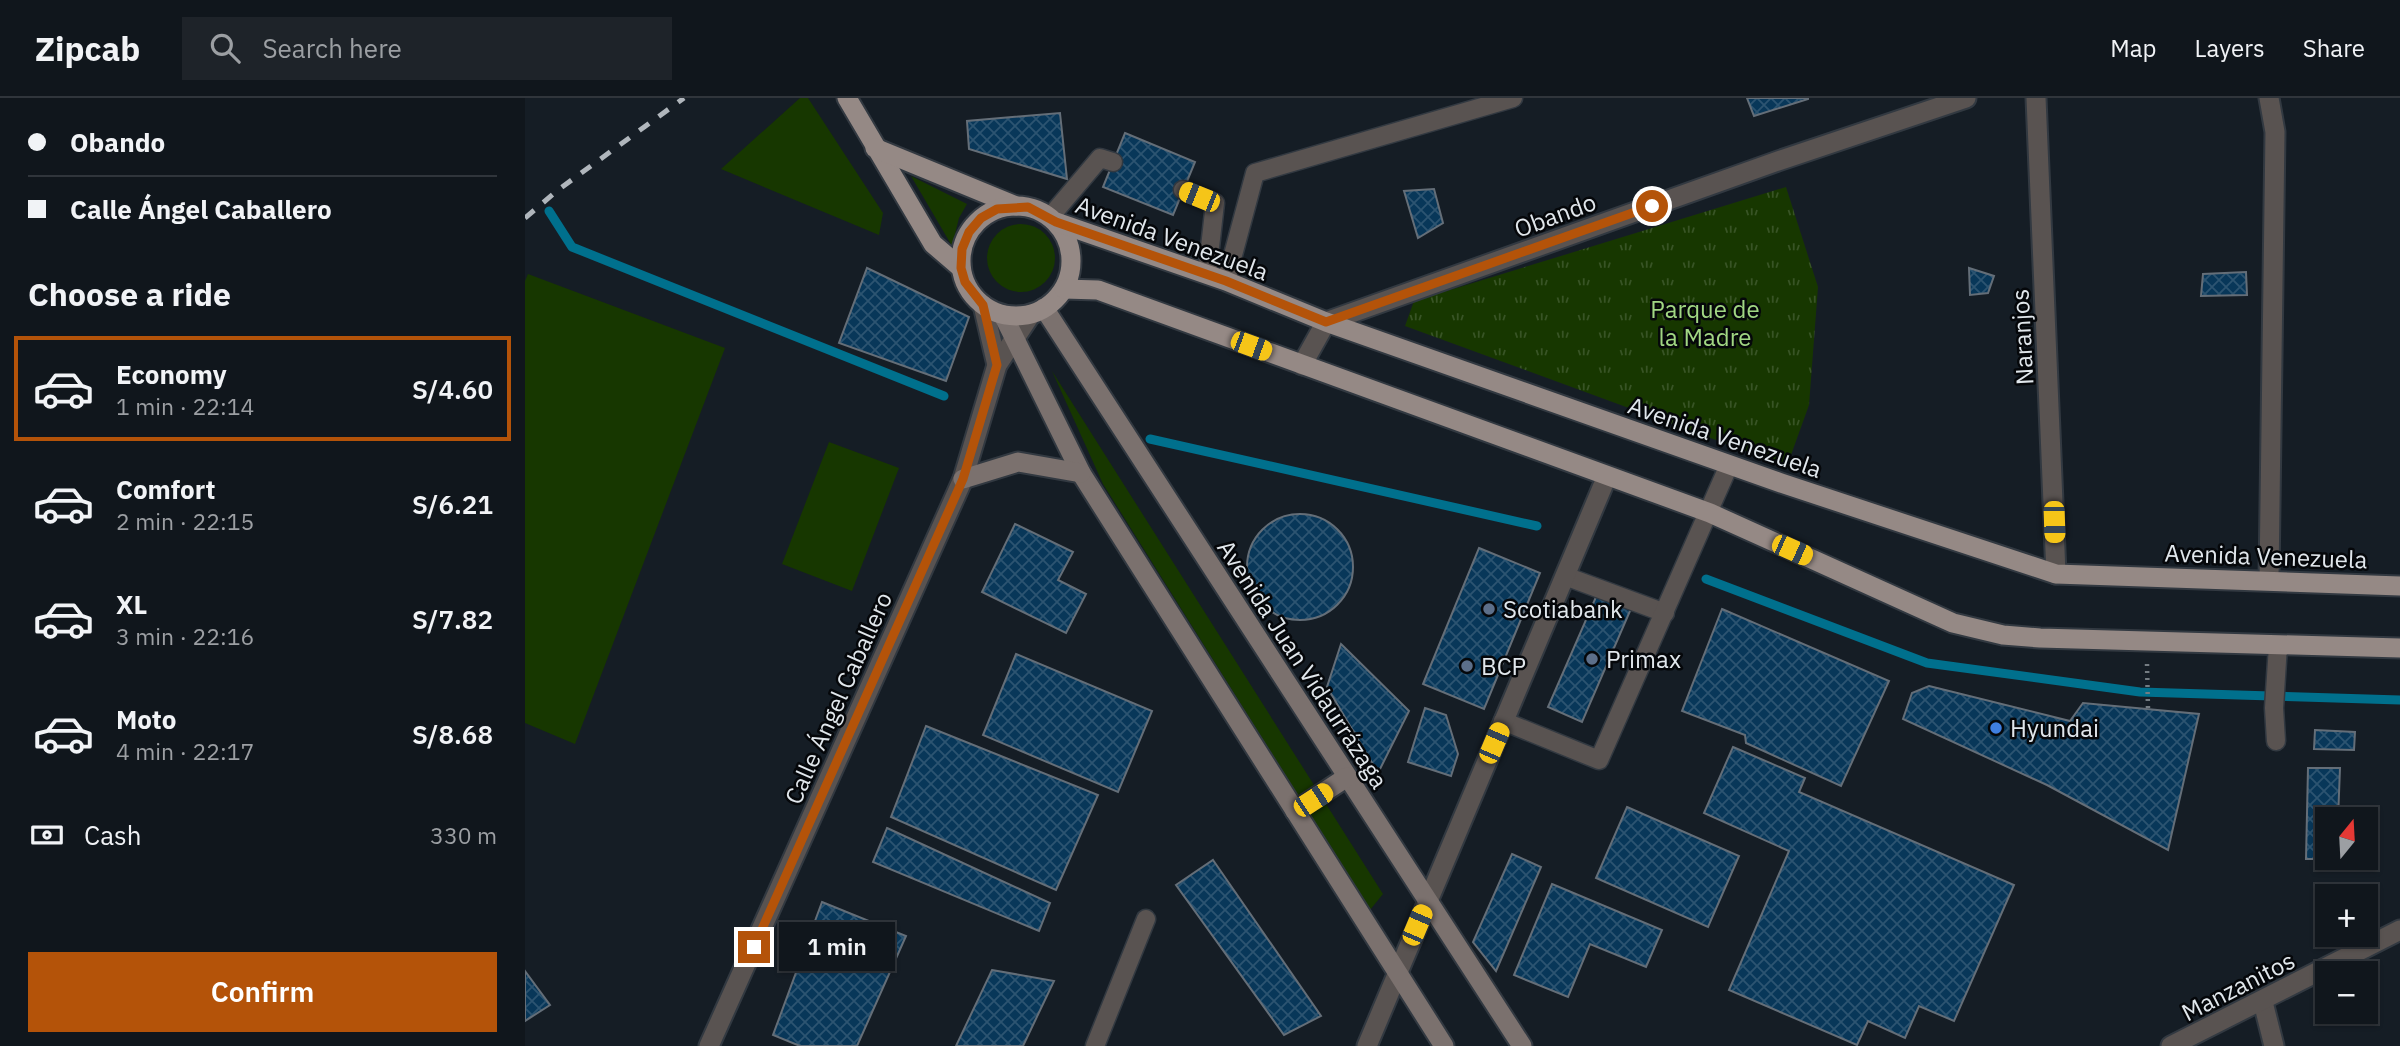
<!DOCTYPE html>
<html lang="en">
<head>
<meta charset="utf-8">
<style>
  body { margin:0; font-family:"IBM Plex Sans",sans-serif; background:#1e2329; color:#f1f3f6; height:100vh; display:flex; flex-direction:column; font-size:26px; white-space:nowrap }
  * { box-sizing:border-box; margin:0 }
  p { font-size:23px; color:#9c9fa3 }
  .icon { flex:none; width:38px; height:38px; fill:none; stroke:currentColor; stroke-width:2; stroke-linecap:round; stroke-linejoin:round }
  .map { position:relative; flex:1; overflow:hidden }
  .sheet { display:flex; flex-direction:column; background:#10161c; width:525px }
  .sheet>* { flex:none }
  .guide { display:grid; align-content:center; height:154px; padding:0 28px; background:#10161c }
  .needle { width:46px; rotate:18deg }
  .controls { position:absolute; left:1790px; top:709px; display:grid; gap:14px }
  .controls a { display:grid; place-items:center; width:63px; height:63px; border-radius:0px; background:#10161c; box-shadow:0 2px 5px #0004,0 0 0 2px #30353b; font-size:35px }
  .end { position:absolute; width:32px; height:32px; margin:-16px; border:9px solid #b45309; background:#fff; box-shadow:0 0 0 4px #fff }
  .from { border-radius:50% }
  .bubble { position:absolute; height:49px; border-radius:0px; background:#10161c; box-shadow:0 2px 5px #0004,0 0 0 2px #30353b; font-size:23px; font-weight:600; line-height:49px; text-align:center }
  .car { position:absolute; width:21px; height:42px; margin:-21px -10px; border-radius:9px; box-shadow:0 0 5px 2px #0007; background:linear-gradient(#f5c518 24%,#345 0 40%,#f5c518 0 76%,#345 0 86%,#f5c518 0) }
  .guide b { display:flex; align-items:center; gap:24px; height:66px; font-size:26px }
  .guide b+b { border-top:2px solid #30353b }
  .guide i { width:18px; height:18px; background:#f1f3f6 }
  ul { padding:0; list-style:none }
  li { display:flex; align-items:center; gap:21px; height:105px; margin:0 14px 10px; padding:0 14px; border:4px solid transparent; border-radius:0px }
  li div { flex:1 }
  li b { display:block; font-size:26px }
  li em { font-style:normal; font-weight:600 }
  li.active { border-color:#b45309 }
  li>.icon { width:63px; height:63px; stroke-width:1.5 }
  h2 { padding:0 28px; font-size:32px; line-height:84px }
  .pay { display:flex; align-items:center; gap:18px; height:77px; padding:0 28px; font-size:26px }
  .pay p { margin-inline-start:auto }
  .cta { display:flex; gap:14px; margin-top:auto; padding:14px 28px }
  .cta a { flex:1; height:80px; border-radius:0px; background:#b45309; color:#fff; font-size:28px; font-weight:600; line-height:80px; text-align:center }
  header { display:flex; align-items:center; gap:42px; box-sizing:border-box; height:98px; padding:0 35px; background:#10161c; border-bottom:2px solid #30353b }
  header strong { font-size:33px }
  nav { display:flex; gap:38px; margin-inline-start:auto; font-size:24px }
  .search { width:490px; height:63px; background:#1e2329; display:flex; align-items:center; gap:18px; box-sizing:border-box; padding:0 24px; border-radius:0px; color:#9c9fa3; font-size:26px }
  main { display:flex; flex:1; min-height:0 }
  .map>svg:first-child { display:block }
  .grass { fill:#173700 }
  .park { fill:url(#park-tufts) }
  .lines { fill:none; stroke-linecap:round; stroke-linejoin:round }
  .stream { stroke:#00708d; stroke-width:9 }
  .building { fill:url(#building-cross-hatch); stroke:#646e78; stroke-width:2 }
  .service-casing { stroke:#323941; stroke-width:21 }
  .minor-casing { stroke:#323941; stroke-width:23 }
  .secondary-casing { stroke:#323941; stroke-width:23 }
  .primary-casing { stroke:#323941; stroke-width:23 }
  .path { stroke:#747c82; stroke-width:4.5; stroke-dasharray:2 5; stroke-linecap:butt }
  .service { stroke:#595351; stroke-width:18 }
  .minor { stroke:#595351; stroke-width:19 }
  .secondary { stroke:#7b716e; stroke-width:19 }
  .primary { stroke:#958985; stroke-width:19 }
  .rail { stroke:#b0b6bc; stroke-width:5; stroke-dasharray:12 12; stroke-linecap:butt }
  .route { stroke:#b45309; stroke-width:9 }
  .service-dot { fill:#5c6f8a; stroke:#05070a; stroke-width:2.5 }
  .shop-dot { fill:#3f7fe0; stroke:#05070a; stroke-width:2.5 }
  .labels { text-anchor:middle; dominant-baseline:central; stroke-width:5; stroke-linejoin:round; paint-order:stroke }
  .street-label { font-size:24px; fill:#e1e7ec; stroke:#05070a }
  .park-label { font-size:24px; fill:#a1d783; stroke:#05070a }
  .poi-label { font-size:24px; fill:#e1e7ec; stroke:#05070a; text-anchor:start }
</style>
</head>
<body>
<header>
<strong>Zipcab</strong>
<div class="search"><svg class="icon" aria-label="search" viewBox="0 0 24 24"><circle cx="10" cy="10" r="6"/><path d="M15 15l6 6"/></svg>Search here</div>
<nav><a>Map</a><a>Layers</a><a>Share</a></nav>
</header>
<main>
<section class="sheet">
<div class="guide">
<b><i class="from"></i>Obando</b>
<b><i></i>Calle Ángel Caballero</b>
</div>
<h2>Choose a ride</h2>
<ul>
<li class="active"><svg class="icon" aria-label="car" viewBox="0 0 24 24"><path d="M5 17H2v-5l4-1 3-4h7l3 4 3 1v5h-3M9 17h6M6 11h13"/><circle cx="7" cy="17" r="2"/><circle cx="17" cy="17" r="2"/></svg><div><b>Economy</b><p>1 min · 22:14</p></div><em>S/4.60</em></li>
<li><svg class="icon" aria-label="car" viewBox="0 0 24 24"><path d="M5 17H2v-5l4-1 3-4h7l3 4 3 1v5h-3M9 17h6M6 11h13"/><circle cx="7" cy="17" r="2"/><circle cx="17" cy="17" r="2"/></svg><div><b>Comfort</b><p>2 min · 22:15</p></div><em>S/6.21</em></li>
<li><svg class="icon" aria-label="car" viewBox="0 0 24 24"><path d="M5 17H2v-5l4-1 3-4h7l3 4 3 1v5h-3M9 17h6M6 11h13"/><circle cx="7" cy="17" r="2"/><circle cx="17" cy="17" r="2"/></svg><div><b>XL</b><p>3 min · 22:16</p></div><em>S/7.82</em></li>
<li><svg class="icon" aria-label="car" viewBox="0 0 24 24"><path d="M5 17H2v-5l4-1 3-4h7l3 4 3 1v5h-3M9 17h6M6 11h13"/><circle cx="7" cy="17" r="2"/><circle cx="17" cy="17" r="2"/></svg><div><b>Moto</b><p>4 min · 22:17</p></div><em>S/8.68</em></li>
</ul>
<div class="pay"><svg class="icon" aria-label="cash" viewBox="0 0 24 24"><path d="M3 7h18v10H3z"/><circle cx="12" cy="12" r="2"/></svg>Cash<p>330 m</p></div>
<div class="cta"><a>Confirm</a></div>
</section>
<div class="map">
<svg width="1875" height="948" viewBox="0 0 1875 948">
  <defs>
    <pattern id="park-tufts" width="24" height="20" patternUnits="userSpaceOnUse" patternTransform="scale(1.75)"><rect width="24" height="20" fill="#173700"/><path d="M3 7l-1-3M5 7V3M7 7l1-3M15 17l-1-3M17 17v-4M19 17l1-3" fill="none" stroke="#385425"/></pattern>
    <pattern id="building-cross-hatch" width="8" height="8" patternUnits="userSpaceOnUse" patternTransform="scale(1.75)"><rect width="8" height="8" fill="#083759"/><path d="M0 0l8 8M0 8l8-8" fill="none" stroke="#2c5471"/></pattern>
  </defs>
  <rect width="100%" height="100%" fill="#151d25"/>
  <g class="grass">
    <path d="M275 0H283L358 115 354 137 196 71Z"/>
    <path d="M386 78 442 106 434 120 427 148Z"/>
    <circle cx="496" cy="160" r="34"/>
    <path d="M3 176 200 250 50 646 0 625V183Z"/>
    <path d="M527 273 858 796 845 812 578 386Z"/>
    <path d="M304 344 374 370 327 493 257 466Z"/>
  </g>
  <path class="park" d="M1261 89 1293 189 1284 307 1262 368 880 228 889 203Z"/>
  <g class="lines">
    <g class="stream">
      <path d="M24 113 47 149 419 298"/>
      <path d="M625 341 1012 428"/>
      <path d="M1181 481 1402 565 1615 594 1875 602"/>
    </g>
  </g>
  <g class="building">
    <path d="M1222 0H1283V1L1229 18Z"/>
    <path d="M535 15 542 81 444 51 442 23Z"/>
    <path d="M600 35 670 64 648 117 578 89Z"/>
    <path d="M909 91 918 125 893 140 879 93Z"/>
    <path d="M342 170 444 219 421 283 314 245Z"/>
    <path d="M1444 170 1469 178 1463 195 1445 197Z"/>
    <path d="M1721 174 1722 197 1676 198 1678 176Z"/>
    <circle cx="775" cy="469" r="53"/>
    <path d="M490 426 548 454 533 482 561 496 541 535 457 494Z"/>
    <path d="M954 450 1015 475 959 611 898 586Z"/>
    <path d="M1074 492 1108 506 1057 624 1023 609Z"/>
    <path d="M1197 511 1364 583 1316 688 1221 645 1220 637 1157 613Z"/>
    <path d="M816 546 884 613 853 675 802 589Z"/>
    <path d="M491 556 627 613 593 694 458 637Z"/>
    <path d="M1404 588 1545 623 1558 605 1674 616 1643 752 1522 687 1378 621 1387 595Z"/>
    <path d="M900 610 921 617 933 656 926 678 883 664Z"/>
    <path d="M401 628 573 697 531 792 366 719Z"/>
    <path d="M1790 632 1830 634 1829 652 1789 651Z"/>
    <path d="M1208 649 1280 680 1274 694 1489 787 1429 923 1394 908 1380 940 1343 923 1332 947 1204 892 1264 753 1179 715Z"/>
    <path d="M1783 670H1815L1813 721H1802V760L1812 761H1781Z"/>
    <path d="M1102 709 1214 758 1183 829 1071 780Z"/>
    <path d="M362 730 525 805 514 833 348 764Z"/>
    <path d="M987 756 1016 769 971 873 948 844Z"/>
    <path d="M688 762 796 918 759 937 651 787Z"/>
    <path d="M1027 786 1137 832 1121 869 1065 846 1043 899 989 877Z"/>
    <path d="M297 804 381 838 332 948H275L248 937Z"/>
    <path d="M467 872 529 883 498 948H431Z"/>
    <path d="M0 873 25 907 0 923Z"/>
  </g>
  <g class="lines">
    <defs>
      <g id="service">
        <path d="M658 92 690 105 682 176"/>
        <path d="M525 119 575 60 588 64"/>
        <path d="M701 183 730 75 988 0"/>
        <path d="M1040 478 1140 515"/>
        <path d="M978 623 1074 662 1204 367"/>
        <path d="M1751 643 1749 610 1753 547"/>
        <path d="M570 948 621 821"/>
      </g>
      <g id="minor">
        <path d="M1511 0 1531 476"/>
        <path d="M1744 0 1750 34 1744 481"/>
        <path d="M458 207 472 267"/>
        <path d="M777 267 801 224 1253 63 1441 0"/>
        <path d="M1738 904 1749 948"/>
        <path d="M184 948 438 381 472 267 506 216"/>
        <path d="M842 948 1082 378"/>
        <path d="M1646 948 1875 832"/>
      </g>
      <g id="secondary">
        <path d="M519 210 997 948"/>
        <path d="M478 217 556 375 919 948"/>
        <path d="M438 381 493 364 556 375"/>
        <path d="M770 713 822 679"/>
      </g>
      <g id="primary">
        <path d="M322 0 408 146 436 170"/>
        <path d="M350 50 491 108"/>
        <circle cx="491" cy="163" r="55"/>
        <path d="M531 124 701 183 801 224 1256 385 1531 476 1875 488"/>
        <path d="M539 191 573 192 1185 415 1428 525 1478 537 1515 540 1875 550"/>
      </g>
    </defs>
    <use href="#service" class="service-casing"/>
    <use href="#minor" class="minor-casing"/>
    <use href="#secondary" class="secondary-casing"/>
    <use href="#primary" class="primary-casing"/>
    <path class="path" d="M1622 566 1623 611"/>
    <use href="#service" class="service"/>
    <use href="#minor" class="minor"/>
    <use href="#secondary" class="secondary"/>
    <use href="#primary" class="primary"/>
    <path class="rail" d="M0 120 33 92 159 0"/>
  </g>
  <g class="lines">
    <path class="route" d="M229 849 438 381 472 267 458 207 440 184 436 170 437 151 444 134 456 120 472 111 503 109 531 124 701 183 801 224 1127 108"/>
  </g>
  <g class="service-dot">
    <circle cx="964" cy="511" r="7"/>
    <circle cx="1067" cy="561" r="7"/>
    <circle cx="942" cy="568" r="7"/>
  </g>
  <circle class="shop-dot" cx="1471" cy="630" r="7"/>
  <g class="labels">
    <g class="street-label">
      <text transform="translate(1030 117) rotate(-20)">Obando</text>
      <text transform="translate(647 140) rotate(20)">Avenida Venezuela</text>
      <text transform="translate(1497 239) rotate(-93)">Naranjos</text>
      <text transform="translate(1200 339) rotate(19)">Avenida Venezuela</text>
      <text transform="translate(1741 458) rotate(2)">Avenida Venezuela</text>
      <text transform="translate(778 566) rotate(57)">Avenida Juan Vidaurrázaga</text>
      <text transform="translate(313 600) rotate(-66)">Calle Ángel Caballero</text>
      <text transform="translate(1713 888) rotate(-27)">Manzanitos</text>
    </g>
    <g class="park-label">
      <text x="1180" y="211">Parque de<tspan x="1180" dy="28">la Madre</tspan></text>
    </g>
    <g class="poi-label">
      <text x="978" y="511">Scotiabank</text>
      <text x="1081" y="561">Primax</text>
      <text x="956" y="568">BCP</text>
      <text x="1485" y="630">Hyundai</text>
    </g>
  </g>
</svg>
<div class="controls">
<a><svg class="needle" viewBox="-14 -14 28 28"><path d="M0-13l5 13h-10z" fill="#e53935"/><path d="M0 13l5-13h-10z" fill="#9c9fa3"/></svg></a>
<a>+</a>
<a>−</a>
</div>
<i class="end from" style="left:1127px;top:108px"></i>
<i class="end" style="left:229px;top:849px"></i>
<div class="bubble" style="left:254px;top:824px;width:116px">1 min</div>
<i class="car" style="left:674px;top:99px;rotate:292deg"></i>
<i class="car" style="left:726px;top:248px;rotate:110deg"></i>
<i class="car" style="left:1529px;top:424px;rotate:178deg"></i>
<i class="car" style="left:1267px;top:452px;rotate:114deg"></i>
<i class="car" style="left:969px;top:645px;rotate:23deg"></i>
<i class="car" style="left:788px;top:702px;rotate:57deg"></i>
<i class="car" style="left:892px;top:827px;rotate:23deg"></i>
</div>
</main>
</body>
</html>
